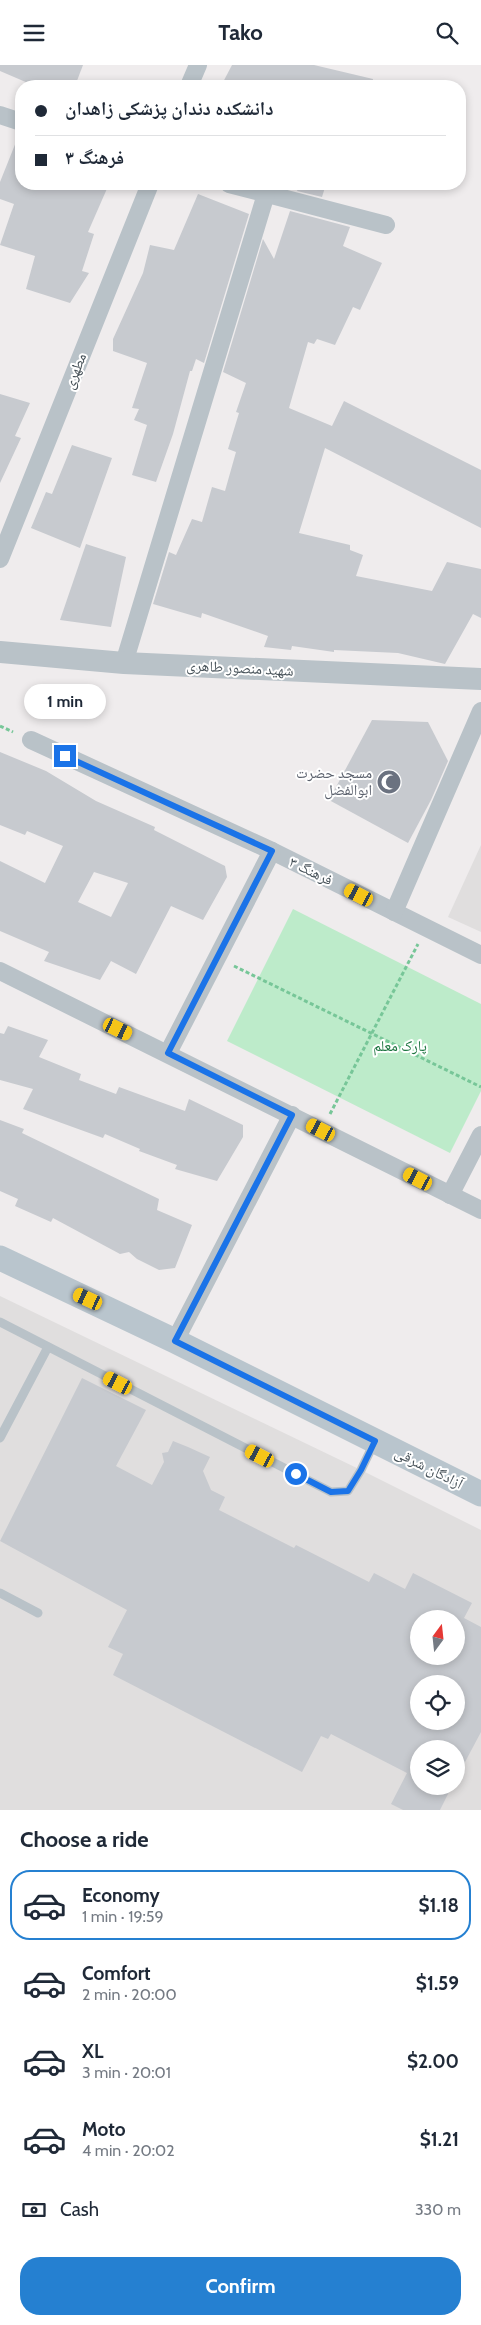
<!DOCTYPE html>
<html lang="en">
<head>
<meta charset="utf-8">
<style>
  body { margin:0; font-family:Cabin,"Noto Naskh Arabic",sans-serif; background:#f6f6f7; color:#1f2937; height:100vh; display:flex; flex-direction:column; font-size:19px; white-space:nowrap }
  * { box-sizing:border-box; margin:0 }
  p { font-size:16px; color:#747a83 }
  .icon { flex:none; width:28px; height:28px; fill:none; stroke:currentColor; stroke-width:2; stroke-linecap:round; stroke-linejoin:round }
  .map { position:relative; height:1745px; overflow:hidden }
  .sheet { display:flex; flex-direction:column; background:#fff; flex:1 }
  .sheet>* { flex:none }
  .top-card { position:absolute; left:15px; top:15px; width:451px; height:110px; border-radius:20px; box-shadow:0 2px 8px #0003; display:grid; align-content:center; height:110px; padding:0 20px; background:#fff }
  .needle { width:32px; rotate:15deg }
  .fabs { position:absolute; left:410px; top:1545px; display:grid; gap:10px }
  .fabs a { display:grid; place-items:center; width:55px; height:55px; border-radius:50%; background:#fff; box-shadow:0 2px 8px #0003; font-size:25px }
  .end { position:absolute; width:22px; height:22px; margin:-11px; border:6px solid #1a73e8; background:#fff; box-shadow:0 0 0 2px #fff }
  .from { border-radius:50% }
  .bubble { position:absolute; height:35px; border-radius:18px; background:#fff; box-shadow:0 2px 8px #0003; font-size:16px; font-weight:800; line-height:35px; text-align:center }
  .car { position:absolute; width:15px; height:30px; margin:-15px -8px; border-radius:6px; box-shadow:0 0 4px 1px #0007; background:linear-gradient(#f5c518 24%,#345 0 40%,#f5c518 0 76%,#345 0 86%,#f5c518 0) }
  .top-card b { display:flex; align-items:center; gap:18px; height:48px; font-size:19px }
  .top-card b+b { border-top:1px solid #e0e1e3 }
  .top-card i { width:12px; height:12px; background:#1f2937 }
  ul { padding:0; list-style:none }
  li { display:flex; align-items:center; gap:15px; height:70px; margin:0 10px 8px; padding:0 10px; border:2px solid transparent; border-radius:20px }
  li div { flex:1 }
  li b { display:block; font-size:19px }
  li em { font-style:normal; font-weight:800 }
  li.selected { border-color:#2580d1 }
  li>.icon { width:45px; height:45px; stroke-width:1.5 }
  h2 { padding:0 20px; font-size:22px; line-height:60px }
  .pay { display:flex; align-items:center; gap:12px; height:55px; padding:0 20px; font-size:19px }
  .pay p { margin-inline-start:auto }
  .cta { display:flex; gap:10px; margin-top:auto; padding:10px 20px }
  .cta a { flex:1; height:58px; border-radius:20px; background:#2580d1; color:#fff; font-size:20px; font-weight:800; line-height:58px; text-align:center }
  header { display:flex; justify-content:space-between; align-items:center; height:65px; padding:0 20px; background:#fff; font-size:22px; font-weight:800 }
  .map>svg:first-child { display:block }
  .education { fill:#e0dede; fill-rule:evenodd }
  .green { fill:#bdebca }
  .building { fill:#c7cacf; fill-rule:evenodd }
  .lines { fill:none; stroke-linecap:round; stroke-linejoin:round }
  .path { stroke:#77c698; stroke-width:3; stroke-dasharray:4 2.5; stroke-linecap:butt }
  .service { stroke:#b9c2c8; stroke-width:9 }
  .minor { stroke:#b9c2c8; stroke-width:18 }
  .tertiary { stroke:#b9c2c8; stroke-width:22 }
  .secondary { stroke:#b9c5cd; stroke-width:25 }
  .route { stroke:#1a73e8; stroke-width:6 }
  .labels { text-anchor:middle; dominant-baseline:central; stroke-width:4; stroke-linejoin:round; paint-order:stroke }
  .street-label { font-size:15px; fill:#465158; stroke:#fff }
  .worship-label { font-size:15px; fill:#5b616d; stroke:#fff; text-anchor:end }
  .park-label { font-size:15px; fill:#1d7440; stroke:#fff }
</style>
</head>
<body>
<header><svg class="icon" aria-label="menu" viewBox="0 0 24 24"><path d="M4 6h16M4 12h16M4 18h16"/></svg>Tako<svg class="icon" aria-label="search" viewBox="0 0 24 24"><circle cx="10" cy="10" r="6"/><path d="M15 15l6 6"/></svg></header>
<div class="map">
<svg width="481" height="1745" viewBox="0 0 481 1745">
  <rect width="100%" height="100%" fill="#efeced"/>
  <g class="education">
    <path d="M481 780V867L448 852Z"/>
    <path d="M0 1231 361 1405 481 1465V1745H0ZM419 1554H456V1591H419ZM419 1619H456V1656H419ZM419 1684H456V1721H419Z"/>
  </g>
  <path class="green" d="M293 844 481 939V1026L450 1088 227 976Z"/>
  <g class="building">
    <path d="M0 0H83L75 21H35L0 6Z"/>
    <path d="M232 0H314L373 14 372 21H221Z"/>
    <path d="M20 67 21 119H109L88 167 94 169 82 206 89 208 70 238 26 224 35 191 0 180 14 139 0 134V117Z"/>
    <path d="M300 119H326L322 132 297 126Z"/>
    <path d="M198 129 249 149 204 298 196 294 192 306H190L173 369 156 417 132 410 147 360 134 355 139 344 132 343 147 298 113 286V274L143 208 150 180 174 185Z"/>
    <path d="M290 146 350 162 343 181 382 198 360 245 353 242 335 280 317 274 314 279 308 277 289 343 332 361 344 336 481 405V463L325 383 299 468 350 480V485L363 490 356 511 432 526 447 497 481 504V553L473 549 445 599 398 588 334 585V587L292 581 291 585 264 582 268 571 202 548 201 553 153 539 169 487 176 490 192 454 202 457 212 422 225 426 236 387 228 384 239 348 236 347 246 318 223 307 263 174 274 194Z"/>
    <path d="M0 329 30 338 15 371 21 373 0 418Z"/>
    <path d="M72 380 112 393 80 483 31 463 46 427 52 429Z"/>
    <path d="M86 479 126 492 111 562 60 555Z"/>
    <path d="M372 655 428 657 448 696 431 735 408 778 329 735Z"/>
    <path d="M0 687 46 706 96 736 155 762 154 765 225 801 227 812 203 855 171 841 136 909 111 896 100 915 44 896 49 887 0 866V796L45 818 63 781 27 766 25 770 0 760ZM94 807 128 818 111 852 78 837Z"/>
    <path d="M8 961 48 975 39 992 81 1009 79 1015 116 1029 119 1022 185 1046 189 1034 243 1060V1072L217 1116 175 1104 177 1100 139 1086 140 1084 105 1069 103 1073 23 1044 33 1024 0 1015V968L4 969Z"/>
    <path d="M0 1055 24 1064 22 1068 159 1134 157 1145 192 1160 175 1203 159 1205 137 1194 129 1187 120 1189 53 1153 51 1157 15 1141 18 1134 0 1126Z"/>
    <path d="M82 1313 146 1345 116 1401 152 1420 164 1397 162 1388 168 1387 173 1376 188 1382 210 1392 203 1406 211 1425 225 1432 219 1445 294 1483 296 1480 369 1517 374 1508 405 1524 413 1508 472 1538 464 1553 481 1562V1667L456 1714V1684H419V1721H452L440 1745H403L391 1739 407 1708 331 1669 328 1674 321 1671 302 1707 113 1610 123 1589 108 1582 127 1545 0 1476ZM419 1554H456V1591H419ZM419 1619H456V1656H419Z"/>
  </g>
  <g class="lines">
    <g class="path">
      <path d="M0 661 13 667"/>
      <path d="M234 901 481 1022"/>
      <path d="M330 1049 418 879"/>
    </g>
    <g class="service">
      <path d="M0 1257 331 1427 348 1426 361 1405 375 1376"/>
      <path d="M0 1373 48 1282"/>
      <path d="M0 1528 38 1548"/>
    </g>
    <g class="minor">
      <path d="M189 21 198 0"/>
      <path d="M0 50 21 57"/>
      <path d="M229 119 386 160"/>
      <path d="M0 494 150 119"/>
      <path d="M124 598 266 129"/>
      <path d="M31 675 272 786 481 890"/>
      <path d="M394 847 481 646"/>
      <path d="M0 906 481 1145"/>
      <path d="M168 988 272 786"/>
      <path d="M450 1130 481 1070"/>
      <path d="M175 1276 292 1050"/>
    </g>
    <path class="tertiary" d="M0 587 124 598 481 614"/>
    <path class="secondary" d="M0 1193 175 1276 481 1429"/>
  </g>
  <g class="lines">
    <path class="route" d="M65 691 272 786 168 988 292 1050 175 1276 375 1376 361 1405 348 1426 331 1427 296 1409"/>
  </g>
  <defs>
    <symbol id="mosque-disc" viewBox="-11 -11 22 22"><circle r="9.5" fill="#6b7280" stroke="#fff"/><path d="M3.5-4.9A6 6 0 1 0 3.5 4.9A5 5 0 1 1 3.5-4.9Z" fill="#fff"/></symbol>
  </defs>
  <g fill-rule="evenodd">
    <use href="#mosque-disc" x="375" y="703" width="28" height="28"/>
  </g>
  <g class="labels">
    <g class="street-label">
      <text transform="translate(75 306) rotate(-68)">مطهری</text>
      <text transform="translate(240 603) rotate(3)">شهید منصور طاهری</text>
      <text transform="translate(311 806) rotate(26)">فرهنگ ۳</text>
      <text transform="translate(429 1403) rotate(27)">آزادگان شرقی</text>
    </g>
    <g class="worship-label">
      <text x="372" y="708">مسجد حضرت<tspan x="372" dy="17">ابوالفضل</tspan></text>
    </g>
    <g class="park-label">
      <text x="400" y="981">پارک معلم</text>
    </g>
  </g>
</svg>
<div class="fabs">
<a><svg class="needle" viewBox="-14 -14 28 28"><path d="M0-13l5 13h-10z" fill="#e53935"/><path d="M0 13l5-13h-10z" fill="#747a83"/></svg></a>
<a><svg class="icon" aria-label="locate" viewBox="0 0 24 24"><circle cx="12" cy="12" r="6"/><path d="M12 2v4M12 18v4M2 12h4M18 12h4"/></svg></a>
<a><svg class="icon" aria-label="layers" viewBox="0 0 24 24"><path d="M12 4l9 5-9 5-9-5zM3 14l9 5 9-5"/></svg></a>
</div>
<i class="end from" style="left:296px;top:1409px"></i>
<i class="end" style="left:65px;top:691px"></i>
<div class="bubble" style="left:24px;top:619px;width:82px">1 min</div>
<i class="car" style="left:359px;top:830px;rotate:297deg"></i>
<i class="car" style="left:118px;top:964px;rotate:116deg"></i>
<i class="car" style="left:321px;top:1065px;rotate:297deg"></i>
<i class="car" style="left:418px;top:1114px;rotate:297deg"></i>
<i class="car" style="left:88px;top:1234px;rotate:295deg"></i>
<i class="car" style="left:118px;top:1318px;rotate:297deg"></i>
<i class="car" style="left:260px;top:1391px;rotate:297deg"></i>
<div class="top-card">
<b><i class="from"></i>دانشکده دندان پزشکی زاهدان</b>
<b><i></i>فرهنگ ۳</b>
</div>
</div>
<section class="sheet">
<h2>Choose a ride</h2>
<ul>
<li class="selected"><svg class="icon" aria-label="car" viewBox="0 0 24 24"><path d="M5 17H2v-5l4-1 3-4h7l3 4 3 1v5h-3M9 17h6M6 11h13"/><circle cx="7" cy="17" r="2"/><circle cx="17" cy="17" r="2"/></svg><div><b>Economy</b><p>1 min · 19:59</p></div><em>$1.18</em></li>
<li><svg class="icon" aria-label="car" viewBox="0 0 24 24"><path d="M5 17H2v-5l4-1 3-4h7l3 4 3 1v5h-3M9 17h6M6 11h13"/><circle cx="7" cy="17" r="2"/><circle cx="17" cy="17" r="2"/></svg><div><b>Comfort</b><p>2 min · 20:00</p></div><em>$1.59</em></li>
<li><svg class="icon" aria-label="car" viewBox="0 0 24 24"><path d="M5 17H2v-5l4-1 3-4h7l3 4 3 1v5h-3M9 17h6M6 11h13"/><circle cx="7" cy="17" r="2"/><circle cx="17" cy="17" r="2"/></svg><div><b>XL</b><p>3 min · 20:01</p></div><em>$2.00</em></li>
<li><svg class="icon" aria-label="car" viewBox="0 0 24 24"><path d="M5 17H2v-5l4-1 3-4h7l3 4 3 1v5h-3M9 17h6M6 11h13"/><circle cx="7" cy="17" r="2"/><circle cx="17" cy="17" r="2"/></svg><div><b>Moto</b><p>4 min · 20:02</p></div><em>$1.21</em></li>
</ul>
<div class="pay"><svg class="icon" aria-label="cash" viewBox="0 0 24 24"><path d="M3 7h18v10H3z"/><circle cx="12" cy="12" r="2"/></svg>Cash<p>330 m</p></div>
<div class="cta"><a>Confirm</a></div>
</section>
</body>
</html>
